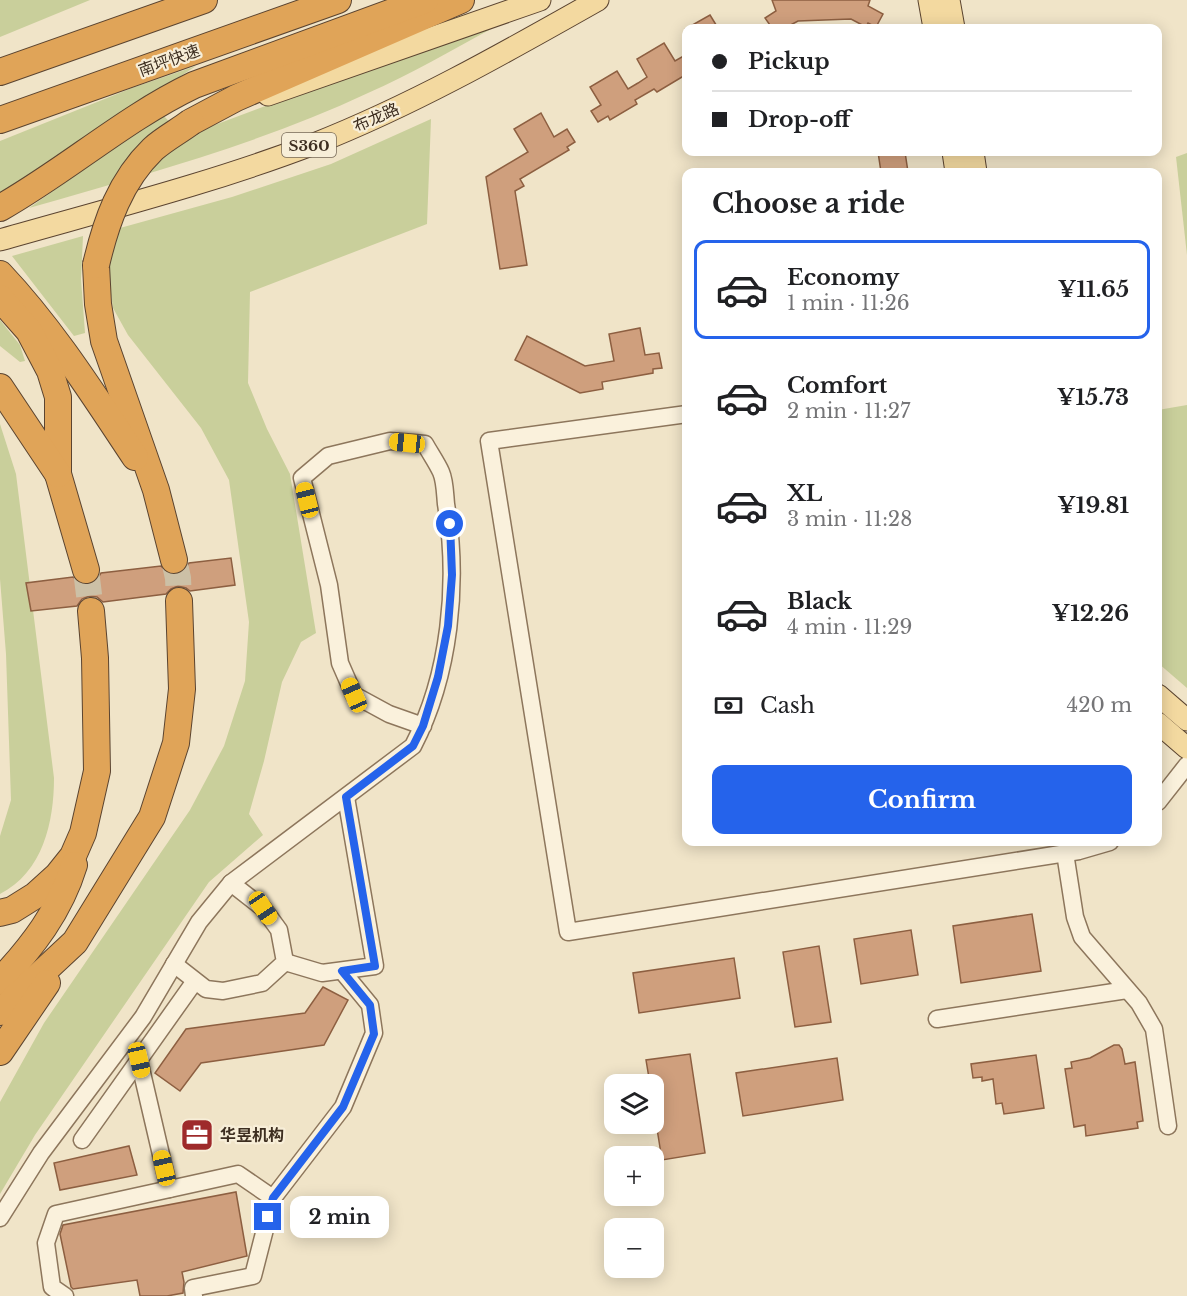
<!DOCTYPE html>
<html lang="en">
<head>
<meta charset="utf-8">
<style>
  body { margin:0; font-family:"Libre Baskerville","Noto Sans SC",serif; background:#f2f2f2; color:#202124; height:100vh; display:flex; flex-direction:column; font-size:22px; white-space:nowrap }
  * { box-sizing:border-box; margin:0 }
  p { font-size:20px; color:#757577 }
  .icon { flex:none; width:33px; height:33px; fill:none; stroke:currentColor; stroke-width:2; stroke-linecap:round; stroke-linejoin:round }
  .map { position:relative; flex:1; overflow:hidden }
  .side { position:absolute; left:682px; top:168px; width:480px; height:678px; display:flex; flex-direction:column; background:#fff; border-radius:12px; box-shadow:0 3px 15px #0003 }
  .side>* { flex:none }
  .guide { position:absolute; left:682px; top:24px; width:480px; height:132px; border-radius:12px; box-shadow:0 3px 15px #0003; display:grid; align-content:center; height:132px; padding:0 30px; background:#fff }
  .buttons { position:absolute; left:604px; top:1074px; display:grid; gap:12px }
  .buttons a { display:grid; place-items:center; width:60px; height:60px; border-radius:12px; background:#fff; box-shadow:0 3px 15px #0003; font-size:30px }
  .end { position:absolute; width:27px; height:27px; margin:-14px; border:8px solid #2563eb; background:#fff; box-shadow:0 0 0 3px #fff }
  .from { border-radius:50% }
  .bubble { position:absolute; height:42px; border-radius:12px; background:#fff; box-shadow:0 3px 15px #0003; font-size:20px; font-weight:700; line-height:42px; text-align:center }
  .car { position:absolute; width:18px; height:36px; margin:-18px -9px; border-radius:8px; box-shadow:0 0 4px 2px #0007; background:linear-gradient(#f5c518 24%,#345 0 40%,#f5c518 0 76%,#345 0 86%,#f5c518 0) }
  .guide b { display:flex; align-items:center; gap:21px; height:57px; font-size:22px }
  .guide b+b { border-top:2px solid #e0e0e0 }
  .guide i { width:15px; height:15px; background:#202124 }
  ul { padding:0; list-style:none }
  li { display:flex; align-items:center; gap:18px; height:99px; margin:0 12px 9px; padding:0 18px; border:3px solid transparent; border-radius:12px }
  li div { flex:1 }
  li b { display:block; font-size:22px }
  li em { font-style:normal; font-weight:700 }
  li.current { border-color:#2563eb }
  li>.icon { width:54px; height:54px; stroke-width:1.5 }
  h2 { padding:0 30px; font-size:27px; line-height:72px }
  .pay { display:flex; align-items:center; gap:15px; height:66px; padding:0 30px; font-size:22px }
  .pay p { margin-inline-start:auto }
  .button { display:flex; gap:12px; margin-top:auto; padding:12px 30px }
  .button a { flex:1; height:69px; border-radius:12px; background:#2563eb; color:#fff; font-size:24px; font-weight:700; line-height:69px; text-align:center }
  .map>svg:first-child { display:block }
  .green { fill:#c9cf9b }
  .building { fill:#cf9f7d; stroke:#8d5f41; stroke-width:1.5 }
  .lines { fill:none; stroke-linecap:round; stroke-linejoin:round }
  .highway-tunnel { stroke:#ccc0a6; stroke-width:26; stroke-dasharray:26 13; stroke-linecap:butt }
  .minor-casing { stroke:#8d765c; stroke-width:19 }
  .major-casing { stroke:#5b4430; stroke-width:23 }
  .highway-casing { stroke:#5b4430; stroke-width:28 }
  .minor { stroke:#faf1dc; stroke-width:16 }
  .major { stroke:#f3d9a0; stroke-width:21 }
  .highway { stroke:#e0a458; stroke-width:26 }
  .highway-bridge-casing { stroke:#5b4430; stroke-width:28; stroke-linecap:butt }
  .highway-bridge { stroke:#e0a458; stroke-width:26 }
  .route { stroke:#2563eb; stroke-width:8 }
  .labels { text-anchor:middle; dominant-baseline:central; stroke-width:4.5; stroke-linejoin:round; paint-order:stroke }
  .shield { fill:#f7eed8; stroke:#756857; stroke-width:1.5 }
  .shield-label { font-size:15px; font-weight:bold; fill:#3d2e20 }
  .street-label { font-size:16px; fill:#3d2e20; stroke:#f7eed8 }
  .poi-label { font-size:16px; font-weight:bold; fill:#3d2e20; stroke:#f7eed8; text-anchor:start }
</style>
</head>
<body>
<div class="map">
<svg width="1187" height="1296" viewBox="0 0 1187 1296">
  <rect width="100%" height="100%" fill="#f0e4c8"/>
  <g class="green">
    <path d="M0 0H90L0 37Z"/>
    <path d="M493 28C452 50 411 74 368 93 260 144 143 175 29 208L162 114 185 138 204 129 380 63Z"/>
    <path d="M196 66 0 195V141L132 88Z"/>
    <path d="M431 119 427 224 250 292 248 383 267 429 290 474 316 633 301 642 282 682 264 761 249 814 263 835 209 882 35 1135 0 1194V1102L44 1023 190 810 224 746 245 681 249 622 229 480 201 428 128 335 113 308 107 269 120 228 232 197 331 164Z"/>
    <path d="M1187 153V255L1176 157Z"/>
    <path d="M83 236 81 279 85 333 74 336 12 256Z"/>
    <path d="M0 320 20 345 25 361 20 362 0 346Z"/>
    <path d="M1187 405V688L1158 663V410Z"/>
    <path d="M0 424 16 474 54 778C54 822 43 872 0 894V836L11 800 6 654 0 579Z"/>
  </g>
  <g class="building">
    <path d="M772 0H870L868 6 883 14 876 27 868 23 866 27 851 19 798 21 785 28H772L765 18 776 11Z"/>
    <path d="M710 15 718 28H687Z"/>
    <path d="M664 43 675 61 687 54V74L657 92 654 89 635 100 637 104 610 120 608 116 598 122 591 111 601 105 590 87 617 71 628 89 638 83 647 77 637 59Z"/>
    <path d="M541 113 554 137 567 129 575 142 567 147 569 150 520 179 524 186 515 191 527 265 500 269 486 177 528 152 514 129Z"/>
    <path d="M878 152H905L908 172H881Z"/>
    <path d="M640 328 645 355 659 353 662 368 653 369V373L602 382 603 389 580 393 515 360 527 336 585 366 614 361 609 334Z"/>
    <path d="M231 558 235 585 190 591 186 588 178 586 171 589 166 594 103 602 97 597 89 596 82 599 77 606 31 611 26 583 73 577 82 584H90L96 581 101 573 161 566 169 574 177 575 185 570 189 563Z"/>
    <path d="M1032 914 1041 971 961 983 953 926Z"/>
    <path d="M911 930 918 975 861 984 854 939Z"/>
    <path d="M819 946 831 1022 795 1027 783 952Z"/>
    <path d="M734 958 740 998 639 1013 633 973Z"/>
    <path d="M323 987 348 1000 324 1045 201 1063 180 1091 155 1073 186 1029 305 1013Z"/>
    <path d="M1114 1045H1119L1122 1049 1125 1064 1135 1062 1143 1121 1137 1122 1138 1128 1086 1136 1085 1125 1074 1127 1065 1069 1072 1068 1071 1062 1090 1058Z"/>
    <path d="M690 1054 705 1153 662 1160 654 1110V1084H650L646 1060Z"/>
    <path d="M1036 1055 1044 1108 1004 1114 1002 1103 996 1104 993 1079 982 1081V1077L973 1078 971 1064Z"/>
    <path d="M837 1058 843 1100 743 1116 736 1073Z"/>
    <path d="M129 1146 137 1175 60 1190 54 1163Z"/>
    <path d="M236 1192 247 1256 182 1272 184 1282 183 1293 167 1296H140L137 1280 73 1289 71 1287 60 1234 63 1225Z"/>
  </g>
  <g class="lines">
    <g class="highway-tunnel">
      <path d="M174 560 178 578 179 601"/>
      <path d="M86 570 91 611"/>
    </g>
    <defs>
      <g id="minor">
        <path d="M687 414 489 441 568 932 1079 851 1110 842"/>
        <path d="M1158 802 1187 765"/>
        <path d="M1065 853 1075 917 1082 937 1139 1003 1154 1029 1168 1126"/>
        <path d="M285 962 322 973 375 966 346 797"/>
        <path d="M174 964 206 989 223 991 262 983 285 962 279 930 263 908 231 883"/>
        <path d="M937 1019 1127 990"/>
        <path d="M139 1060 169 1189"/>
        <path d="M82 1140 195 981"/>
        <path d="M0 1218 41 1153 143 1017 199 922 231 883 413 746C450 675 459 583 446 504 445 494 445 481 441 472 437 463 430 453 425 444L390 441 328 456 302 478 329 585 340 663 354 695 389 714 423 726"/>
        <path d="M65 1296 52 1287 46 1243 56 1214 238 1174 273 1198"/>
        <path d="M194 1296 193 1288 253 1276 273 1198 343 1107 374 1033 370 1005 342 971"/>
      </g>
      <g id="major">
        <path d="M929 0 934 28"/>
        <path d="M949 0 954 28"/>
        <path d="M268 95 540 0"/>
        <path d="M953 152 956 172"/>
        <path d="M973 152 976 172"/>
        <path d="M0 240C105 210 212 183 314 144 413 105 506 52 598 0"/>
        <path d="M1158 695 1187 720"/>
        <path d="M1158 723 1187 748"/>
      </g>
      <g id="highway">
        <path d="M0 72 204 0"/>
        <path d="M0 120 338 0"/>
        <path d="M191 122 236 98 461 0"/>
        <path d="M0 208C67 170 125 118 194 85L425 0"/>
        <path d="M96 265 98 304 104 341 156 490 174 560"/>
        <path d="M0 274C52 329 93 394 135 457"/>
        <path d="M0 298 29 331 50 371 58 397V474L86 570"/>
        <path d="M0 387 58 474"/>
        <path d="M0 913 12 910 36 895 57 876 73 856 83 833 97 771 95 658 91 611"/>
        <path d="M0 981C32 947 60 911 74 865"/>
        <path d="M0 1012 75 942 152 817 176 743 182 689 179 601"/>
        <path d="M0 1052 47 983"/>
      </g>
    </defs>
    <use href="#minor" class="minor-casing"/>
    <use href="#major" class="major-casing"/>
    <use href="#highway" class="highway-casing"/>
    <use href="#minor" class="minor"/>
    <use href="#major" class="major"/>
    <use href="#highway" class="highway"/>
    <defs>
      <path id="highway-bridge" d="M96 265C106 222 120 181 153 149 164 139 179 131 191 122"/>
    </defs>
    <use href="#highway-bridge" class="highway-bridge-casing"/>
    <use href="#highway-bridge" class="highway-bridge"/>
  </g>
  <g class="lines">
    <path class="route" d="M268 1217 273 1198 343 1107 374 1034 370 1005 342 971 375 966 346 797 413 746 423 726 438 677 448 626 452 575 450 524"/>
  </g>
  <defs>
    <symbol id="office-square" viewBox="-11 -11 22 22"><rect x="-9" y="-9" width="18" height="18" rx="4" fill="#9e2a2b" stroke="#f7eed8"/><path d="M-6-3h4V-5.5h4V-3h4V5H-6ZM-1-4.5V-3h2v-1.5ZM-6 0V1H6V0Z" fill="#fff"/></symbol>
  </defs>
  <g fill-rule="evenodd">
    <use href="#office-square" x="178" y="1116" width="38" height="38"/>
  </g>
  <g class="labels">
    <rect class="shield" x="282" y="133" width="54" height="24" rx="4.5"/>
    <g class="shield-label">
      <text x="309" y="145">S360</text>
    </g>
    <g class="street-label">
      <text transform="translate(169 60) rotate(-20)">南坪快速</text>
      <text transform="translate(376 117) rotate(-24)">布龙路</text>
    </g>
    <g class="poi-label">
      <text x="220" y="1135">华昱机构</text>
    </g>
  </g>
</svg>
<div class="buttons">
<a><svg class="icon" aria-label="layers" viewBox="0 0 24 24"><path d="M12 4l9 5-9 5-9-5zM3 14l9 5 9-5"/></svg></a>
<a>+</a>
<a>−</a>
</div>
<i class="end from" style="left:450px;top:524px"></i>
<i class="end" style="left:268px;top:1217px"></i>
<div class="bubble" style="left:290px;top:1196px;width:99px">2 min</div>
<i class="car" style="left:407px;top:443px;rotate:276deg"></i>
<i class="car" style="left:307px;top:500px;rotate:346deg"></i>
<i class="car" style="left:354px;top:695px;rotate:336deg"></i>
<i class="car" style="left:263px;top:908px;rotate:146deg"></i>
<i class="car" style="left:139px;top:1060px;rotate:167deg"></i>
<i class="car" style="left:164px;top:1168px;rotate:347deg"></i>
<div class="guide">
<b><i class="from"></i>Pickup</b>
<b><i></i>Drop-off</b>
</div>
<section class="side">
<h2>Choose a ride</h2>
<ul>
<li class="current"><svg class="icon" aria-label="car" viewBox="0 0 24 24"><path d="M5 17H2v-5l4-1 3-4h7l3 4 3 1v5h-3M9 17h6M6 11h13"/><circle cx="7" cy="17" r="2"/><circle cx="17" cy="17" r="2"/></svg><div><b>Economy</b><p>1 min · 11:26</p></div><em>¥11.65</em></li>
<li><svg class="icon" aria-label="car" viewBox="0 0 24 24"><path d="M5 17H2v-5l4-1 3-4h7l3 4 3 1v5h-3M9 17h6M6 11h13"/><circle cx="7" cy="17" r="2"/><circle cx="17" cy="17" r="2"/></svg><div><b>Comfort</b><p>2 min · 11:27</p></div><em>¥15.73</em></li>
<li><svg class="icon" aria-label="car" viewBox="0 0 24 24"><path d="M5 17H2v-5l4-1 3-4h7l3 4 3 1v5h-3M9 17h6M6 11h13"/><circle cx="7" cy="17" r="2"/><circle cx="17" cy="17" r="2"/></svg><div><b>XL</b><p>3 min · 11:28</p></div><em>¥19.81</em></li>
<li><svg class="icon" aria-label="car" viewBox="0 0 24 24"><path d="M5 17H2v-5l4-1 3-4h7l3 4 3 1v5h-3M9 17h6M6 11h13"/><circle cx="7" cy="17" r="2"/><circle cx="17" cy="17" r="2"/></svg><div><b>Black</b><p>4 min · 11:29</p></div><em>¥12.26</em></li>
</ul>
<div class="pay"><svg class="icon" aria-label="cash" viewBox="0 0 24 24"><path d="M3 7h18v10H3z"/><circle cx="12" cy="12" r="2"/></svg>Cash<p>420 m</p></div>
<div class="button"><a>Confirm</a></div>
</section>
</div>
</body>
</html>
